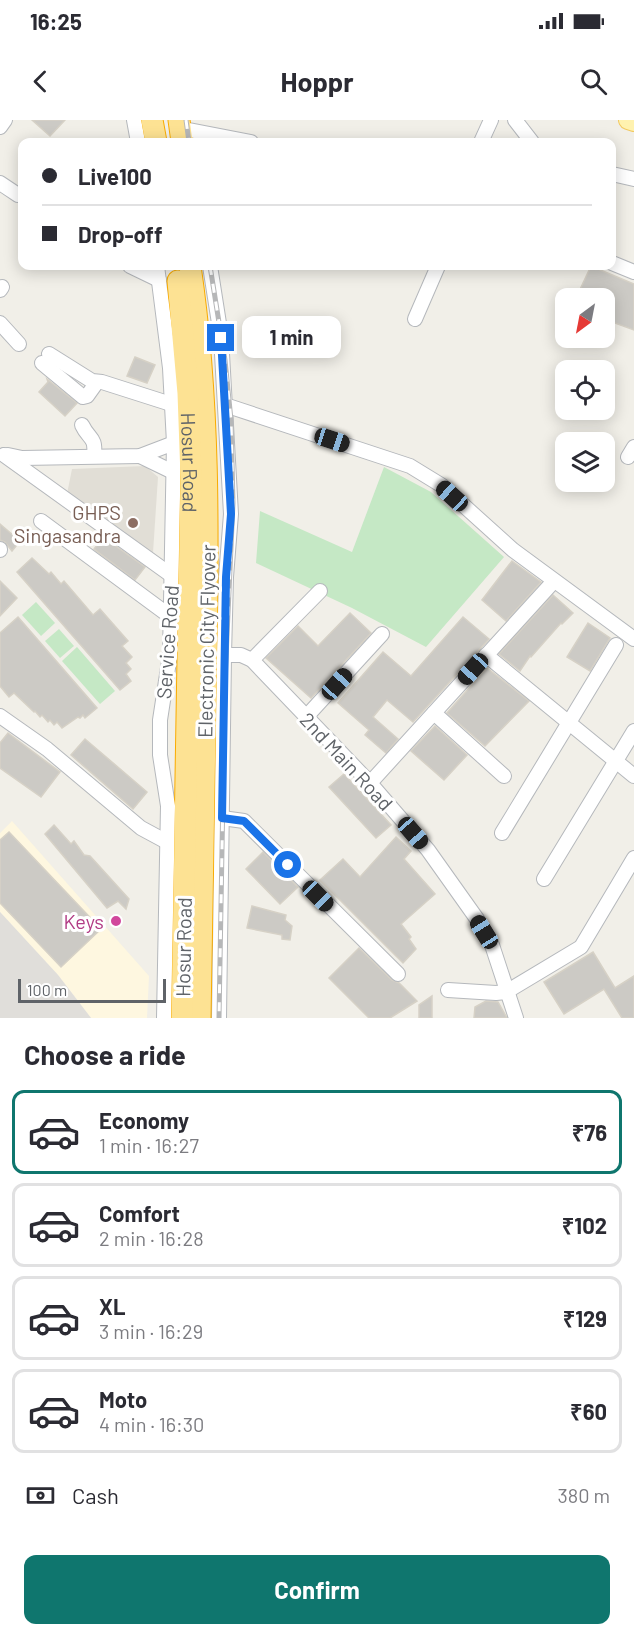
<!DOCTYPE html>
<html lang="en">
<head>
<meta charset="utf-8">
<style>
  body { margin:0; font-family:Barlow,sans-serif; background:#f7f7f7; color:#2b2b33; height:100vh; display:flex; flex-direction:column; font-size:22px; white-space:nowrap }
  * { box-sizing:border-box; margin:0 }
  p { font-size:20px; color:#7c7c81 }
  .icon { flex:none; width:33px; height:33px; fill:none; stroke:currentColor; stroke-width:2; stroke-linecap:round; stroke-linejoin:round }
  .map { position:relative; height:898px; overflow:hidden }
  .panel { display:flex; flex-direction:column; background:#fff; flex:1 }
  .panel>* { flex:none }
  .banner { position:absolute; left:18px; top:18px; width:598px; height:132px; border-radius:12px; box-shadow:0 3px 15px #0003; display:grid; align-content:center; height:132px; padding:0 24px; background:#fff }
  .needle { width:39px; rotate:212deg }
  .buttons { position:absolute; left:555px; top:168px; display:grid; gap:12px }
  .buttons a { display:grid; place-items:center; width:60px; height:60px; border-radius:12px; background:#fff; box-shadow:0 3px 15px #0003; font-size:30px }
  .scale { position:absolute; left:18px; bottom:15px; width:148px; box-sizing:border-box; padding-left:6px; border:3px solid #5f6368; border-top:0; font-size:16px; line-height:21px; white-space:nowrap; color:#5f6368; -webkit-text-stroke:4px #fff; paint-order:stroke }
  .end { position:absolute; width:27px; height:27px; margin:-14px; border:8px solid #1a73e8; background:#fff; box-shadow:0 0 0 3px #fff }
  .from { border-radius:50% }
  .bubble { position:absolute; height:42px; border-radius:12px; background:#fff; box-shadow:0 3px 15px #0003; font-size:20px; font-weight:700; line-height:42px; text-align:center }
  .car { position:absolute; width:18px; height:36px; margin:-18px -9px; border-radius:8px; box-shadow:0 0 4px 2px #0007; background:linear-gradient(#222 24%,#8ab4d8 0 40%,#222 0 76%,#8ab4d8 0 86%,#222 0) }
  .banner b { display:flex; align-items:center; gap:21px; height:57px; font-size:22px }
  .banner b+b { border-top:2px solid #e1e1e2 }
  .banner i { width:15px; height:15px; background:#2b2b33 }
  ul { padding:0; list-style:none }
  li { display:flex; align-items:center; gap:18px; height:84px; margin:0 12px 9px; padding:0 12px; border:3px solid #e1e1e2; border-radius:12px }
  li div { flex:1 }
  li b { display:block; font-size:22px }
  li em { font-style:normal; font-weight:700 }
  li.selected { border-color:#0f766e }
  li>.icon { width:54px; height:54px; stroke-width:1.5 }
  h2 { padding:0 24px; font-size:27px; line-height:72px }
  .pay { display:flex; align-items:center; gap:15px; height:66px; padding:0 24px; font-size:22px }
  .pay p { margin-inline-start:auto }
  .cta { display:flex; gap:12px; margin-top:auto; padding:12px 24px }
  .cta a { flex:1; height:69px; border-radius:12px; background:#0f766e; color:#fff; font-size:24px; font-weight:700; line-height:69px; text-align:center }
  .status { display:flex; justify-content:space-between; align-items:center; height:42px; padding:0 30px; background:#fff; direction:ltr }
  .status svg { height:16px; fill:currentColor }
  header { display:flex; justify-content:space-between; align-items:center; height:78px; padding:0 24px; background:#fff; font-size:27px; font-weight:700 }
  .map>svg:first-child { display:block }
  .commercial { fill:#fef7e0 }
  .industrial { fill:#e0deda }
  .education { fill:#e1ded6 }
  .green { fill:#c5e8c5 }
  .building { fill:#cccac5; stroke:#d6d1c6; stroke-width:1.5 }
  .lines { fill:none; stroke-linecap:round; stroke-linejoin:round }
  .minor-casing { stroke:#b5b8bc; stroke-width:16 }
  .major-casing { stroke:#f2c960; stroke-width:20 }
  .highway-casing { stroke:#f9ab00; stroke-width:23 }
  .minor { stroke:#fff; stroke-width:14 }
  .major { stroke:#fff2af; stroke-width:18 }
  .highway { stroke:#fde293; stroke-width:21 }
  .rail-casing { stroke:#b6b7b8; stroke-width:5 }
  .rail { stroke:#fff; stroke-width:3; stroke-dasharray:9; stroke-linecap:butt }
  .route { stroke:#1a73e8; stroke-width:8 }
  .education-dot { fill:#8d6e63; stroke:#fff; stroke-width:2 }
  .hotel-dot { fill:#d1479c; stroke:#fff; stroke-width:2 }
  .labels { text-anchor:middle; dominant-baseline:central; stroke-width:6; stroke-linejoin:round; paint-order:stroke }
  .street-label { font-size:20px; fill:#5f6368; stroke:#fff }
  .education-label { font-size:20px; fill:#785e54; stroke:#fff; text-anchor:end }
  .hotel-label { font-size:20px; fill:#b23c85; stroke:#fff; text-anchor:end }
</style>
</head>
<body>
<div class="status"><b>16:25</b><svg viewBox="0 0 49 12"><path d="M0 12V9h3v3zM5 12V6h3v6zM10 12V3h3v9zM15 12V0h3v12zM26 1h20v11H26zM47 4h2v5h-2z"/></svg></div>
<header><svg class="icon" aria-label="back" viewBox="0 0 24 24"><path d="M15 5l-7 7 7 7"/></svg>Hoppr<svg class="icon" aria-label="search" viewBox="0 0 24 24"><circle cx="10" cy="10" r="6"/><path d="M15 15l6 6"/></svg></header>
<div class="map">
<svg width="634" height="898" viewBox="0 0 634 898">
  <rect width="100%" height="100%" fill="#f1efe8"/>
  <path class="commercial" d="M12 701 149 856 147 898H91L58 855 0 792V713Z"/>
  <path class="industrial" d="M0 792 58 855 91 898H0Z"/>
  <path class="education" d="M145 346 158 357 153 433 67 374 72 349Z"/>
  <g class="green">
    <path d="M384 347 431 372 504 437 426 527 352 488 256 443 260 391 352 432Z"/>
    <path d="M36 482 55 503 41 516 22 495Z"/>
    <path d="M59 509 74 526 60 538 45 521Z"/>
    <path d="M77 527 115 571 100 584 62 541Z"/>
  </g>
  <g class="building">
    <path d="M32 0H65L50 16Z"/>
    <path d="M591 146 634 164V210L604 199V178H576Z"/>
    <path d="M135 237 155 245 147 263 127 256Z"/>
    <path d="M47 259 77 283 65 296 39 272 48 262Z"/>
    <path d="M0 404 20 421 12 431 5 422 0 420Z"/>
    <path d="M103 417 145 447 135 460 94 429Z"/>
    <path d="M32 438 49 454 51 452 61 464 64 461 93 495 100 489 128 521 122 526 132 537 126 543 131 549 126 554 131 561 120 570 17 452Z"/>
    <path d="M512 441 541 462 506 501 482 480Z"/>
    <path d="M0 461 17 478 0 496Z"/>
    <path d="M553 475 573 493 562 504 561 503 531 537 530 536 520 551 499 534Z"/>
    <path d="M350 493 371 513 311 578 266 538 298 506 318 526Z"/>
    <path d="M18 497 97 588 85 598 83 595 80 598 78 597 62 608 57 602 54 605 50 600 48 602 42 595 40 597 35 591 34 592 14 573 9 577 0 566V513Z"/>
    <path d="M463 497 489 519 413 602 387 580 373 597 398 619 386 633 365 615 369 610 338 583 383 532 411 556Z"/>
    <path d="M588 503 610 518 590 551 567 537Z"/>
    <path d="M487 548 529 581 485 626 447 593Z"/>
    <path d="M435 606 467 635 444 660 411 631Z"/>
    <path d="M8 613 60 652 41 677 0 648V623Z"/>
    <path d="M85 619 147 672 133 689 71 635Z"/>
    <path d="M344 654 391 705 376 718 329 667Z"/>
    <path d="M54 705 71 724 74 721 84 735 90 736 129 779 126 789 118 781 107 788 45 714Z"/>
    <path d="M9 712 101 809 61 847 0 783V720Z"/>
    <path d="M396 717 411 731 404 739 435 774 401 804 411 817 409 819 416 829 403 843 320 760 343 739 360 757Z"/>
    <path d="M263 732 298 767 280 784 246 749Z"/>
    <path d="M252 786 286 795 285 800 292 806 290 820 282 819V815L247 808Z"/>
    <path d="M359 828 392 860 399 863 417 881 390 898H369L329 858Z"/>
    <path d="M593 832 615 868 634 856V898H622L604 869 564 894 544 862Z"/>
    <path d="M432 876V898H419V885Z"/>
    <path d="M486 881 498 882 507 898H474L475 887Z"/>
  </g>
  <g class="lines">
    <defs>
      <g id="minor">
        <path d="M134 0 138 22"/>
        <path d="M515 0 532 22"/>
        <path d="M0 7 5 0"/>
        <path d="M189 10 251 22"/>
        <path d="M481 22 491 0"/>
        <path d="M612 54 634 59"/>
        <path d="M0 63 18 75H22"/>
        <path d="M612 143 634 152"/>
        <path d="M130 146 159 160"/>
        <path d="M157 146 170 248 174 323 170 535 160 600V635L168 686 164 898"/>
        <path d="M210 146 221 216 231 394 226 457 224 535 219 898"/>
        <path d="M0 170 2 167"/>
        <path d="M415 199 438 146"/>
        <path d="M0 203 19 224"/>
        <path d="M49 234 92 261 102 262 171 284"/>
        <path d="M42 243 83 277 87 276 97 262"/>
        <path d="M225 285 410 346 441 365 513 430 634 519"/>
        <path d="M82 305C89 320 96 316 94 335"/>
        <path d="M4 335 171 455"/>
        <path d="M8 335 22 338 140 336 174 323"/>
        <path d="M140 336 173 352"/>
        <path d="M628 337 634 327"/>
        <path d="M41 401 171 497"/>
        <path d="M0 429V430"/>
        <path d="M224 535H241L252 540 370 663 428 730 477 799 492 825 516 898"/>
        <path d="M486 535 634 656"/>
        <path d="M252 540 320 471"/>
        <path d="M434 593 504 656"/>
        <path d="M0 596 47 629 141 708 167 722"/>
        <path d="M306 597 382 514"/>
        <path d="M370 663 554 461"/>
        <path d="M222 698 244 701 398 854"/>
        <path d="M502 713 616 525"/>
        <path d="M544 759 634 611"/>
        <path d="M448 870 496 873 506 872 581 827 634 738"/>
      </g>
      <path id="major" d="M628 0 634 2"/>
      <g id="highway">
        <path d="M152 0 156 22"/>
        <path d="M179 0 182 22"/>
        <path d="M190 146C210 281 208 417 206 553 204 668 202 783 200 898"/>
        <path id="s1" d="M178 161 188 273 191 357 182 898"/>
      </g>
    </defs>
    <use href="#minor" class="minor-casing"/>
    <use href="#major" class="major-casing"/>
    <use href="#highway" class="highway-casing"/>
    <use href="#minor" class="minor"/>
    <use href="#major" class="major"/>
    <use href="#highway" class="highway"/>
    <defs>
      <g id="rail">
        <path d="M186 0 189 22"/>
        <path d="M210 146 225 240 231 300 233 383 225 560 219 898"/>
      </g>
    </defs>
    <use href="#rail" class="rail-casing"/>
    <use href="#rail" class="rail"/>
  </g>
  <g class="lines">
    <path class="route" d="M221 218 231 394 226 457 222 698 244 701 288 745"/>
  </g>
  <circle class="education-dot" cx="133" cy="403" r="6"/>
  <circle class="hotel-dot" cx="116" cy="801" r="6"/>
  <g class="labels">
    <g class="street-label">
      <text stroke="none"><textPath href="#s1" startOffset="182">Hosur Road</textPath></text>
      <text transform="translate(206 521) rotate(-89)">Electronic City Flyover</text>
      <text transform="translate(167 522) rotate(-86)">Service Road</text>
      <text transform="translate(347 641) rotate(47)">2nd Main Road</text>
      <text transform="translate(183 827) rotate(-89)">Hosur Road</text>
    </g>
    <g class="education-label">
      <text x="121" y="392">GHPS<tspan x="121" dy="23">Singasandra</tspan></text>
    </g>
    <g class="hotel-label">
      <text x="104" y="801">Keys</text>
    </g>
  </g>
</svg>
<div class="buttons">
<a><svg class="needle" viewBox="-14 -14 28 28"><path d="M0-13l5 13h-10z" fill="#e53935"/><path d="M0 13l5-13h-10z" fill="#7c7c81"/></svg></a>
<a><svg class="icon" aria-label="locate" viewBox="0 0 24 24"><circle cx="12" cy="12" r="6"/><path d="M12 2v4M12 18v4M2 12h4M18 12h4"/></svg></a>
<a><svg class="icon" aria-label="layers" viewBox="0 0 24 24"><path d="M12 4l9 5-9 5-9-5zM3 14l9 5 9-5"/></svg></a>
</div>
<div class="scale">100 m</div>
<i class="end from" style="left:288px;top:745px"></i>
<i class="end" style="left:221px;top:218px"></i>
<div class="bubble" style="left:242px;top:196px;width:99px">1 min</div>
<i class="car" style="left:332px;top:320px;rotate:108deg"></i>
<i class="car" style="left:452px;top:376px;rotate:312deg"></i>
<i class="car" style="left:473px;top:549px;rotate:222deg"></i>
<i class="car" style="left:337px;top:564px;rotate:42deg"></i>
<i class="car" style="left:413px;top:713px;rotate:139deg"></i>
<i class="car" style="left:318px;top:776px;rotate:135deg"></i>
<i class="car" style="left:484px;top:812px;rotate:328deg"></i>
<div class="banner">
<b><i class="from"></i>Live100</b>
<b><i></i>Drop-off</b>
</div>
</div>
<section class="panel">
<h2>Choose a ride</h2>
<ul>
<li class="selected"><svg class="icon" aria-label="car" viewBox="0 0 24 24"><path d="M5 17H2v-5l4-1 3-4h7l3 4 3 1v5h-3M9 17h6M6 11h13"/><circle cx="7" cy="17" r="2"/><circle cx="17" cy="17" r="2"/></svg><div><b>Economy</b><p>1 min · 16:27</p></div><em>₹76</em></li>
<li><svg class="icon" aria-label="car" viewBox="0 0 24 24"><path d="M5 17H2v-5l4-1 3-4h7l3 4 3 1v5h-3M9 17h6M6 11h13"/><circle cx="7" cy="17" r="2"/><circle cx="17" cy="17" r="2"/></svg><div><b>Comfort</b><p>2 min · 16:28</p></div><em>₹102</em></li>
<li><svg class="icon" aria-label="car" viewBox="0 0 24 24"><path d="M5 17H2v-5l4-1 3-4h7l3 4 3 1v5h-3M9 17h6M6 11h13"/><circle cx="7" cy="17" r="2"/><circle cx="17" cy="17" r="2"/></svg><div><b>XL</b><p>3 min · 16:29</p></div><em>₹129</em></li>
<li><svg class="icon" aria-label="car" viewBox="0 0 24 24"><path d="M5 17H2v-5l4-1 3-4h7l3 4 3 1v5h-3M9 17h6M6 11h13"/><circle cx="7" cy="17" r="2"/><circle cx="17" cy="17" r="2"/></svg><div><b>Moto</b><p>4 min · 16:30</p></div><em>₹60</em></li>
</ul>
<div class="pay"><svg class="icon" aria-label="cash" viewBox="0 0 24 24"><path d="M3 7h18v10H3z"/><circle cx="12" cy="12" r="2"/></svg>Cash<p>380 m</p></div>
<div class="cta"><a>Confirm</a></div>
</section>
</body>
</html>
